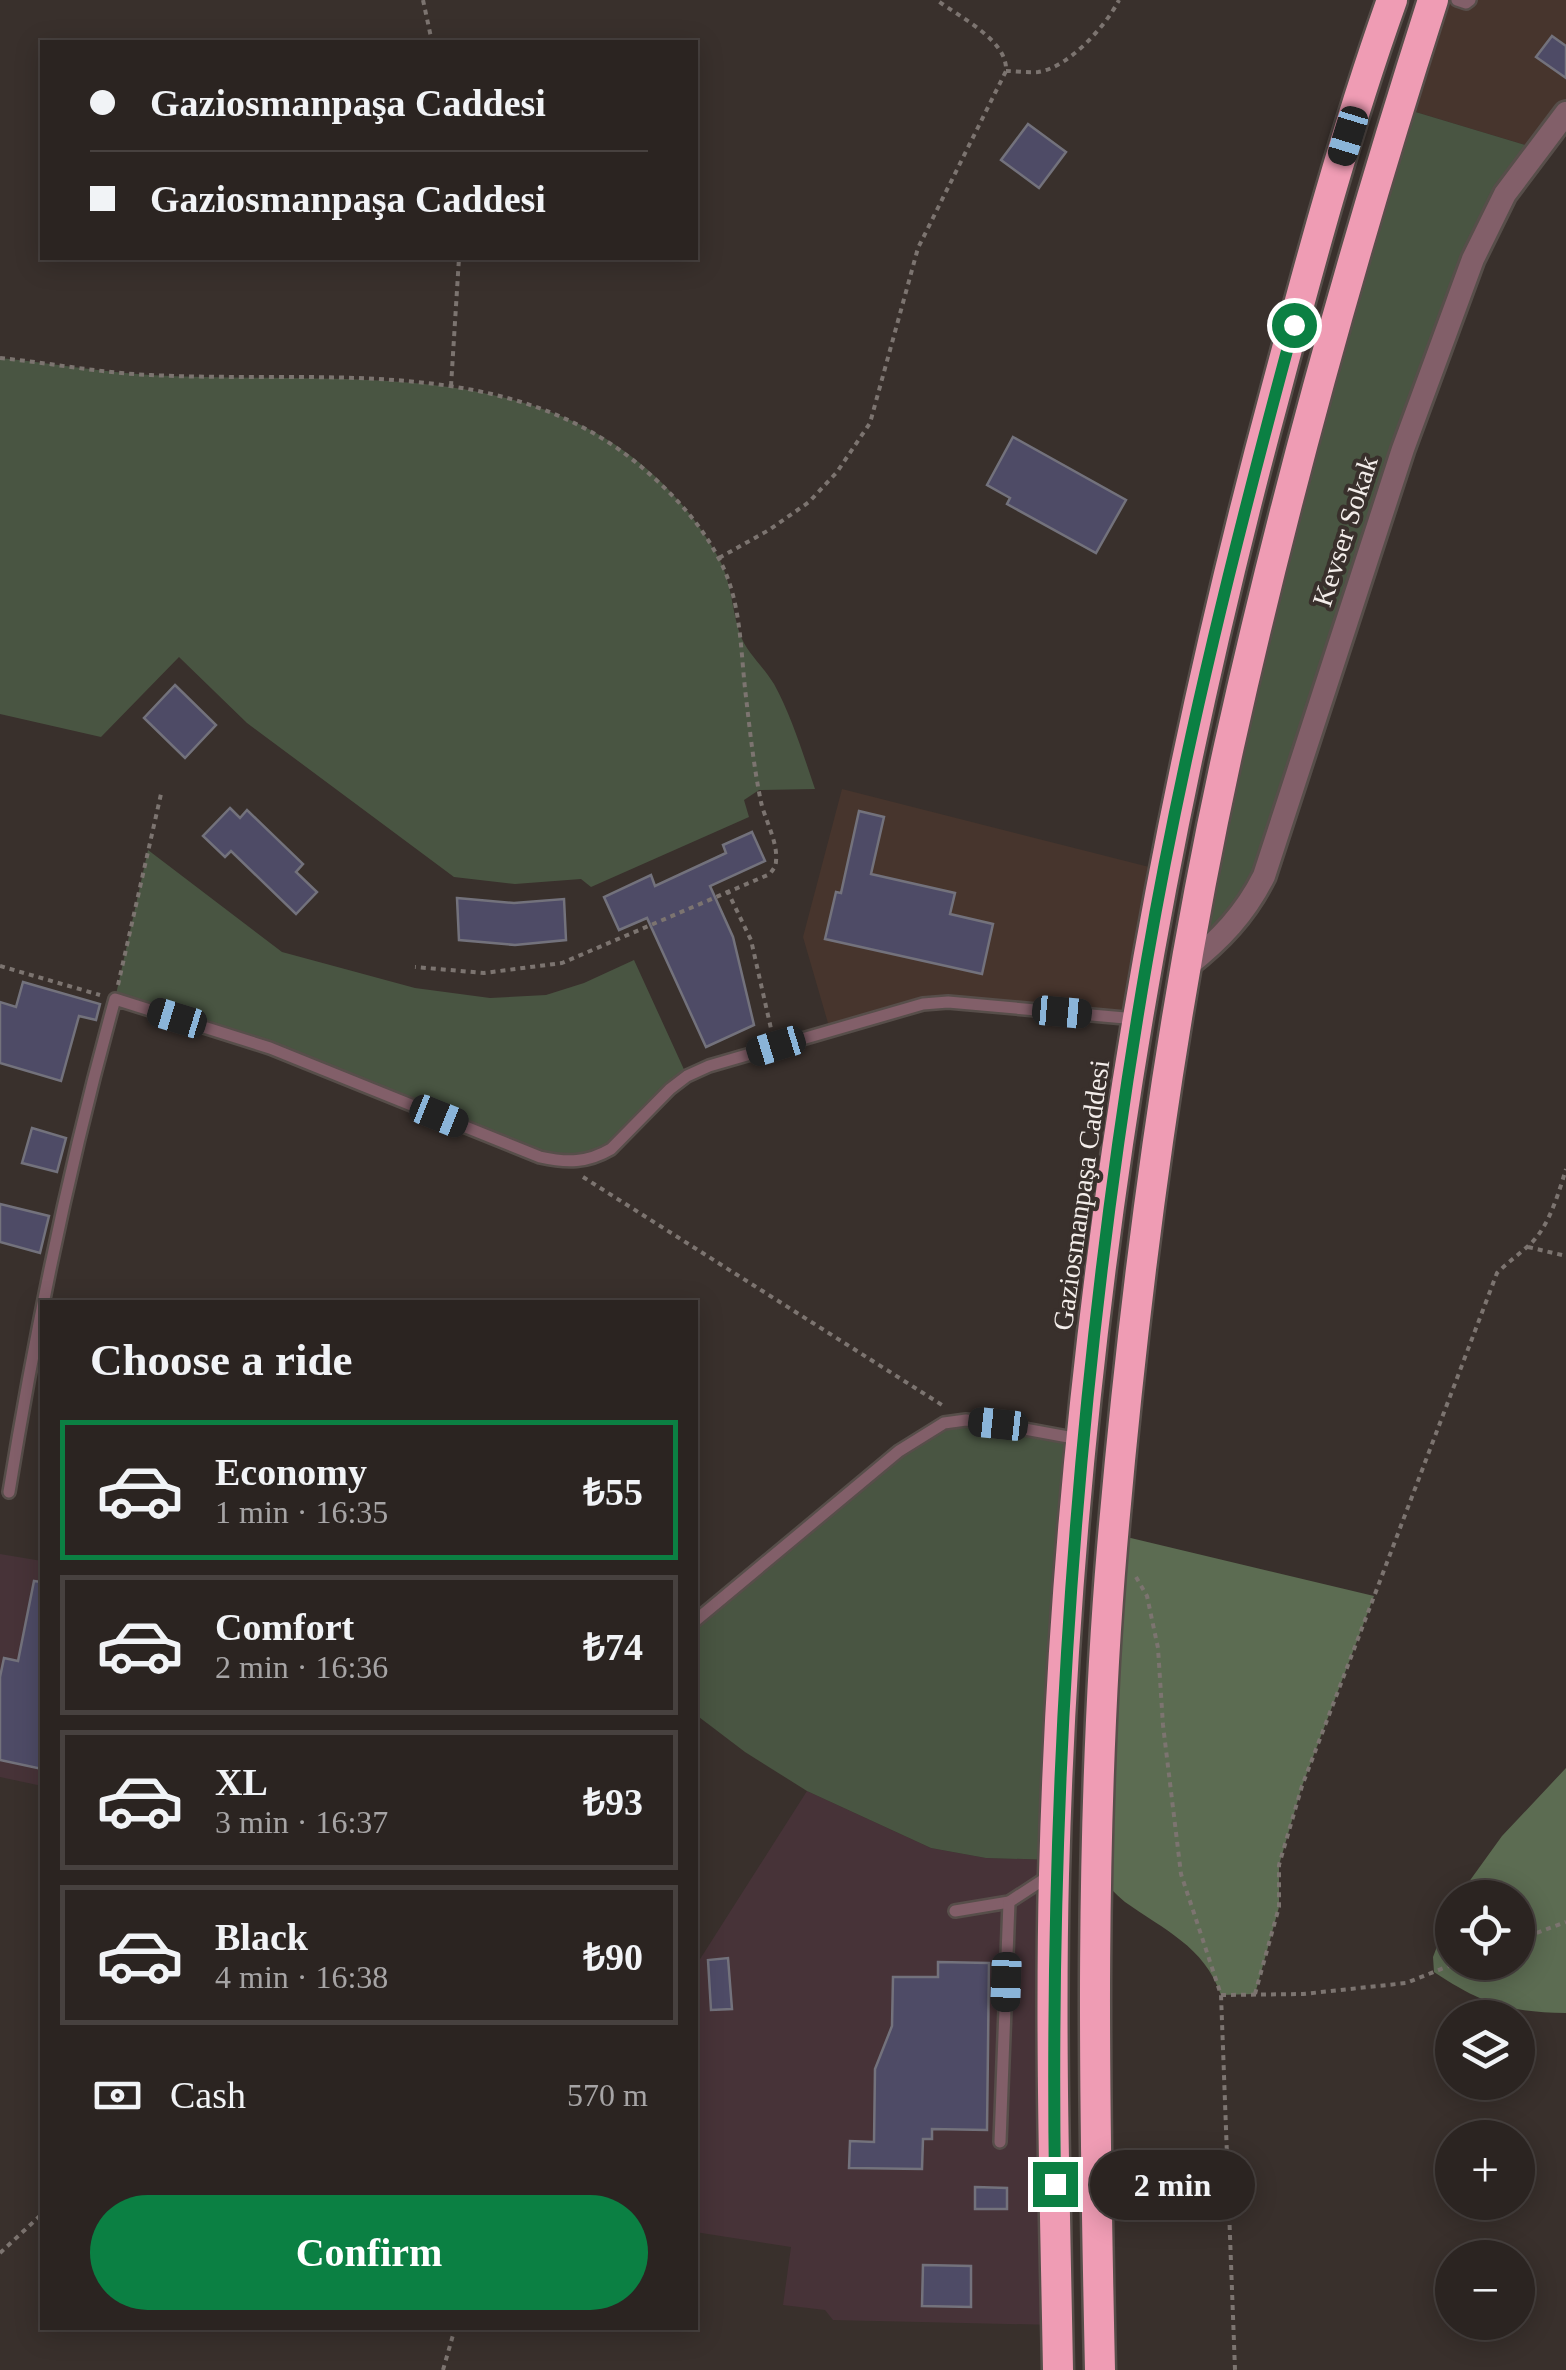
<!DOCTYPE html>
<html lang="en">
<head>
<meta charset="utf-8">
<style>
  body { margin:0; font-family:"Times New Roman",serif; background:#37302e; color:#f1f3f6; height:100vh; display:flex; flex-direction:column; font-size:38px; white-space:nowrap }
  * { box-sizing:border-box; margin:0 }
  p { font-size:32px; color:#a6a4a5 }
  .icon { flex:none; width:55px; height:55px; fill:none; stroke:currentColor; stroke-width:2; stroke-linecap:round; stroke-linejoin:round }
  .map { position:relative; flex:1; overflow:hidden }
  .panel { position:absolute; left:40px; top:1300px; width:658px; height:1030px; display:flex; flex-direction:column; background:#2b2421; border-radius:0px; box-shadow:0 5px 25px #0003,0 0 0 2px #47413f }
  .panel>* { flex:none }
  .top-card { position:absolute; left:40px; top:40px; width:658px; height:220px; border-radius:0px; box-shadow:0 5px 25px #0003,0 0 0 2px #47413f; display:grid; align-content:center; height:220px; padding:0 50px; background:#2b2421 }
  .tools { position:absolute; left:1435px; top:1880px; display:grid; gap:20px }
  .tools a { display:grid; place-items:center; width:100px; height:100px; border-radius:50%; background:#2b2421; box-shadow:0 5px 25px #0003,0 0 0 2px #47413f; font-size:50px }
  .end { position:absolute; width:45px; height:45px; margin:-22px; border:12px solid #0b8043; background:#fff; box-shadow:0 0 0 5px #fff }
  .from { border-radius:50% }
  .bubble { position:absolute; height:70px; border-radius:35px; background:#2b2421; box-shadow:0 5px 25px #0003,0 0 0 2px #47413f; font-size:32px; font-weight:600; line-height:70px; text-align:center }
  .car { position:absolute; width:30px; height:60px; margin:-30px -15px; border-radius:12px; box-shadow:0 0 8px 2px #0007; background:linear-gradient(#222 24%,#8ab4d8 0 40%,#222 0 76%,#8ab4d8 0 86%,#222 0) }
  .top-card b { display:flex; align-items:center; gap:35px; height:95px; font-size:38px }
  .top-card b+b { border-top:2px solid #47413f }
  .top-card i { width:25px; height:25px; background:#f1f3f6 }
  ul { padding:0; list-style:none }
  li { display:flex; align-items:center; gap:30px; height:140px; margin:0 20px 15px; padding:0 30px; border:5px solid #47413f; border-radius:0px }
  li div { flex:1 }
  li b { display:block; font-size:38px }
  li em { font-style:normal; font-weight:600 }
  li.selected { border-color:#0b8043 }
  li>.icon { width:90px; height:90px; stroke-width:1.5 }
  h2 { padding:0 50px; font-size:45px; line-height:120px }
  .pay { display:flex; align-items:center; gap:25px; height:110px; padding:0 50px; font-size:38px }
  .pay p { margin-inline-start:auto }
  .button { display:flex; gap:20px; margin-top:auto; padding:20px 50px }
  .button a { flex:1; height:115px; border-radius:60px; background:#0b8043; color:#fff; font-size:40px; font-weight:600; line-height:115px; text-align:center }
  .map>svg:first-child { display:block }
  .commercial { fill:#47352d }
  .industrial { fill:#473338 }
  .green { fill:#495542 }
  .forest { fill:#5c6c52 }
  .building { fill:#4e4b66; stroke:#73727c; stroke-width:2.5 }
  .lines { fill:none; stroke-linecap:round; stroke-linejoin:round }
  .lane-casing { stroke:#574e4a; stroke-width:16 }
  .street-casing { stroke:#574e4a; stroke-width:28 }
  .highway-casing { stroke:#574e4a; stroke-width:35 }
  .path { stroke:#7c7470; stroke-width:4; stroke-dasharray:5 5; stroke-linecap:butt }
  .lane { stroke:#825f69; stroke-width:11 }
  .street { stroke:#825f69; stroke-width:22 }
  .highway { stroke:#ef9cb4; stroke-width:30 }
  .route { stroke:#0b8043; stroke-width:12 }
  .labels { text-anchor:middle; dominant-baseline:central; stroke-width:8; stroke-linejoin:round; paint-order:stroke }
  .street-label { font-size:28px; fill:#f3edea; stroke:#39302c }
</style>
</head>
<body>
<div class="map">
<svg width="1566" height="2370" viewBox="0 0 1566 2370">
  <rect width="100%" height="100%" fill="#39302c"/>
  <g class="commercial">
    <path d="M1433 0H1566V113L1538 149 1399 107Z"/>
    <path d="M842 789 1165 871 1138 1019 948 1002 830 1030 803 937Z"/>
  </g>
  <g class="industrial">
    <path d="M0 1554 42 1561V1786L0 1777Z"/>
    <path d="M807 1791 931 1848 986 1858 1055 1860 1057 2325 833 2320 825 2310 783 2305 791 2247 695 2232V1967Z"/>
  </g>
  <g class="green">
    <path d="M1399 107 1538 149 1502 198 1264 876 1187 966Z"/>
    <path d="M0 358C50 363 100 372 150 375 356 387 593 341 717 555 732 581 731 607 740 634 746 652 764 667 774 684 792 717 803 754 815 789L759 790 744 800 749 817 591 887 581 879 515 884 454 877 247 723 179 657 101 737 0 714Z"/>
    <path d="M148 850 282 952 415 988 490 998 546 995 584 983 634 960 687 1076 611 1149 557 1161 270 1048 115 999Z"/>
    <path d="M966 1420 1083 1439 1055 1860 986 1858 931 1848 807 1791 745 1752 695 1714V1621L922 1434Z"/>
  </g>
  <g class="forest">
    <path d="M1114 1534 1374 1596 1302 1786 1279 1865V1907L1255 1994 1221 1995C1204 1946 1164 1930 1125 1902 1115 1894 1106 1883 1097 1873Z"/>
    <path d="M1566 1768V2013C1508 2012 1482 2004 1434 1972L1433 1957 1452 1907V1962H1518V1898L1458 1897 1502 1836Z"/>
  </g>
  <g class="building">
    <path d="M1552 36 1566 46V78L1536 57Z"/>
    <path d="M1028 124 1066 152 1039 188 1001 160Z"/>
    <path d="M1013 437 1126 500 1096 553 1007 504 1010 498 987 485Z"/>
    <path d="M175 685 216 725 185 758 144 718Z"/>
    <path d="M230 808 240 818 247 810 303 864 296 872 317 892 296 914 231 851 225 857 203 836Z"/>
    <path d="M859 811 884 817 871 874 955 893 950 914 993 924 982 974 825 939 836 892 841 893Z"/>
    <path d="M752 832 765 861 710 886 733 937 754 1025 706 1047 647 918 619 930 604 897 651 875 655 886 726 853 723 845Z"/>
    <path d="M457 898 514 903 564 899 566 940 515 945 459 940Z"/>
    <path d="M23 982 100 1004 96 1020 79 1016 61 1081 0 1063V1002L16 1007Z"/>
    <path d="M32 1128 66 1138 57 1172 22 1163Z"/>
    <path d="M0 1204 49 1216 40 1253 0 1242Z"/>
    <path d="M34 1581 42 1582V1769L0 1760V1677L4 1658 18 1661Z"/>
    <path d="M728 1958 732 2009 711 2010 708 1960Z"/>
    <path d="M938 1962 989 1963 987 2130 932 2129V2139H923L922 2169 849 2168 850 2141 874 2142 875 2069 892 2026 893 1977H938Z"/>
    <path d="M975 2187 1007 2188V2209H975Z"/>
    <path d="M923 2265 971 2266V2307L922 2306Z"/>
  </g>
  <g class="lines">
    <defs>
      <g id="lane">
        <path d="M1457 0 1466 3 1470 0"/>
        <path d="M9 1492C36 1326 70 1161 115 999L270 1048 540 1157C567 1163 587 1163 611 1149L670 1089 687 1076 709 1066 923 1004 948 1002 1136 1019"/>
        <path d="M695 1621 899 1451 944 1423 966 1420 998 1424 1079 1439"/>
        <path d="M955 1911 1009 1902 1052 1874"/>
        <path d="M1000 2142 1009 1902"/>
      </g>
      <path id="street" d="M1187 966C1220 940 1245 914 1264 876L1403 449 1473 259 1505 194 1566 113"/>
      <g id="highway">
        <path d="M1058 2370C1055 2205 1050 2039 1054 1874 1067 1375 1145 876 1275 394 1310 262 1346 129 1392 0"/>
        <path d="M1100 2370C1094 2097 1089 1821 1112 1548 1135 1280 1171 1009 1229 746 1285 494 1354 246 1433 0"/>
      </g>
    </defs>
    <use href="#lane" class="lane-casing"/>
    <use href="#street" class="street-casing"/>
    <use href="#highway" class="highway-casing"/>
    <g class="path">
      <path d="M423 0 432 42"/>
      <path d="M1006 71C1016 71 1028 73 1038 72 1068 68 1106 26 1119 0"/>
      <path d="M0 358C50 363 101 373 151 375 318 384 509 351 645 470 674 495 700 523 718 557 742 600 740 649 746 697 750 732 754 768 761 802 765 820 778 842 776 861 776 867 773 869 770 874L562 963 484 973 415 967"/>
      <path d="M451 386 459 258"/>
      <path d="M719 558 769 530 809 502 837 472 870 423 918 248 1006 71C1008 40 959 17 937 0"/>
      <path d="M727 890 751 940 772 1033"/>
      <path d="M0 966 100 995"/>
      <path d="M118 985 161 794"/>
      <path d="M583 1177 942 1405"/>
      <path d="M1528 1247 1566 1256"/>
      <path d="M1136 1577 1147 1596 1158 1648 1163 1725 1181 1874 1221 1995 1235 2370"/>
      <path d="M1518 1940 1566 1922"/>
      <path d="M1255 1994 1279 1907V1865L1302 1786 1497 1273C1507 1263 1517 1256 1527 1247 1548 1230 1558 1195 1566 1169"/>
      <path d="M1221 1995 1303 1994 1406 1983 1459 1962"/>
      <path d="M0 2253 42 2214"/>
      <path d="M443 2370 455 2328"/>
    </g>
    <use href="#lane" class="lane"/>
    <use href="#street" class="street"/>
    <use href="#highway" class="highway"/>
  </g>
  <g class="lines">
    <path class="route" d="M1055 2184C1049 1774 1077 1366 1147 960 1184 746 1237 535 1294 325"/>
  </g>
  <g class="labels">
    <g class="street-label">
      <text transform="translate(1345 531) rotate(-72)">Kevser Sokak</text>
      <text transform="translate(1081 1195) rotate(-82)">Gaziosmanpaşa Caddesi</text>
    </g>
  </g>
</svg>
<div class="tools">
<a><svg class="icon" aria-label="locate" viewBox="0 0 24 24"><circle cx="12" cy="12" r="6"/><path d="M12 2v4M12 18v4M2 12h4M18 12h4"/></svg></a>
<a><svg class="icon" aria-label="layers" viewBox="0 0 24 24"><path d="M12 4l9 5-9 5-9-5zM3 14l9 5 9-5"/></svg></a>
<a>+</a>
<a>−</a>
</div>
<i class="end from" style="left:1294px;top:325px"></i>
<i class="end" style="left:1055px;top:2184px"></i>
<div class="bubble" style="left:1090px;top:2150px;width:165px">2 min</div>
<i class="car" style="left:1348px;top:136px;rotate:197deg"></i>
<i class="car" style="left:1062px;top:1012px;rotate:95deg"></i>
<i class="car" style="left:177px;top:1018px;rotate:287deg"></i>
<i class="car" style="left:776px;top:1046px;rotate:253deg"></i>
<i class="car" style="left:439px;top:1116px;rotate:112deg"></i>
<i class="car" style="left:998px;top:1424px;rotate:276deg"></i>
<i class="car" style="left:1006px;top:1982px;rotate:182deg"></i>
<div class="top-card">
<b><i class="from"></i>Gaziosmanpaşa Caddesi</b>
<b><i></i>Gaziosmanpaşa Caddesi</b>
</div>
<section class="panel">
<h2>Choose a ride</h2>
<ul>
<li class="selected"><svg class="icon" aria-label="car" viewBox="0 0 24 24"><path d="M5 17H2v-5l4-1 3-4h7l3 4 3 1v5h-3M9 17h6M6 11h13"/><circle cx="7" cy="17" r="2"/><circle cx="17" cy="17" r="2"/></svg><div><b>Economy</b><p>1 min · 16:35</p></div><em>₺55</em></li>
<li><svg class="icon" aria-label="car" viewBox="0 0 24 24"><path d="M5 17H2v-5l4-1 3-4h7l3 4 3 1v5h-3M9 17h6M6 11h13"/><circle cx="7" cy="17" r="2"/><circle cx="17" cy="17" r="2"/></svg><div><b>Comfort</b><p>2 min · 16:36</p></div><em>₺74</em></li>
<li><svg class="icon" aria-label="car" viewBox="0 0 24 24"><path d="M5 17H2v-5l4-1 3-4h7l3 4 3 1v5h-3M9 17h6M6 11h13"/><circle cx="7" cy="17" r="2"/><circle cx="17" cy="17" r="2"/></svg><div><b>XL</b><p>3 min · 16:37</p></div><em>₺93</em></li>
<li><svg class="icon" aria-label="car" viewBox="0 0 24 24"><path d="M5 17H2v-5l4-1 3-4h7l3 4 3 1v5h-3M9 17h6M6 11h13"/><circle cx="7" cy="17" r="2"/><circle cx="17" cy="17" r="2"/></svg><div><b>Black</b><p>4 min · 16:38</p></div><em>₺90</em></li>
</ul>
<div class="pay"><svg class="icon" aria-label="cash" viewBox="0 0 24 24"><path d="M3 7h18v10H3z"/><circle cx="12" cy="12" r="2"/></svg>Cash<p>570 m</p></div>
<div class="button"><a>Confirm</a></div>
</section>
</div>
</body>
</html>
